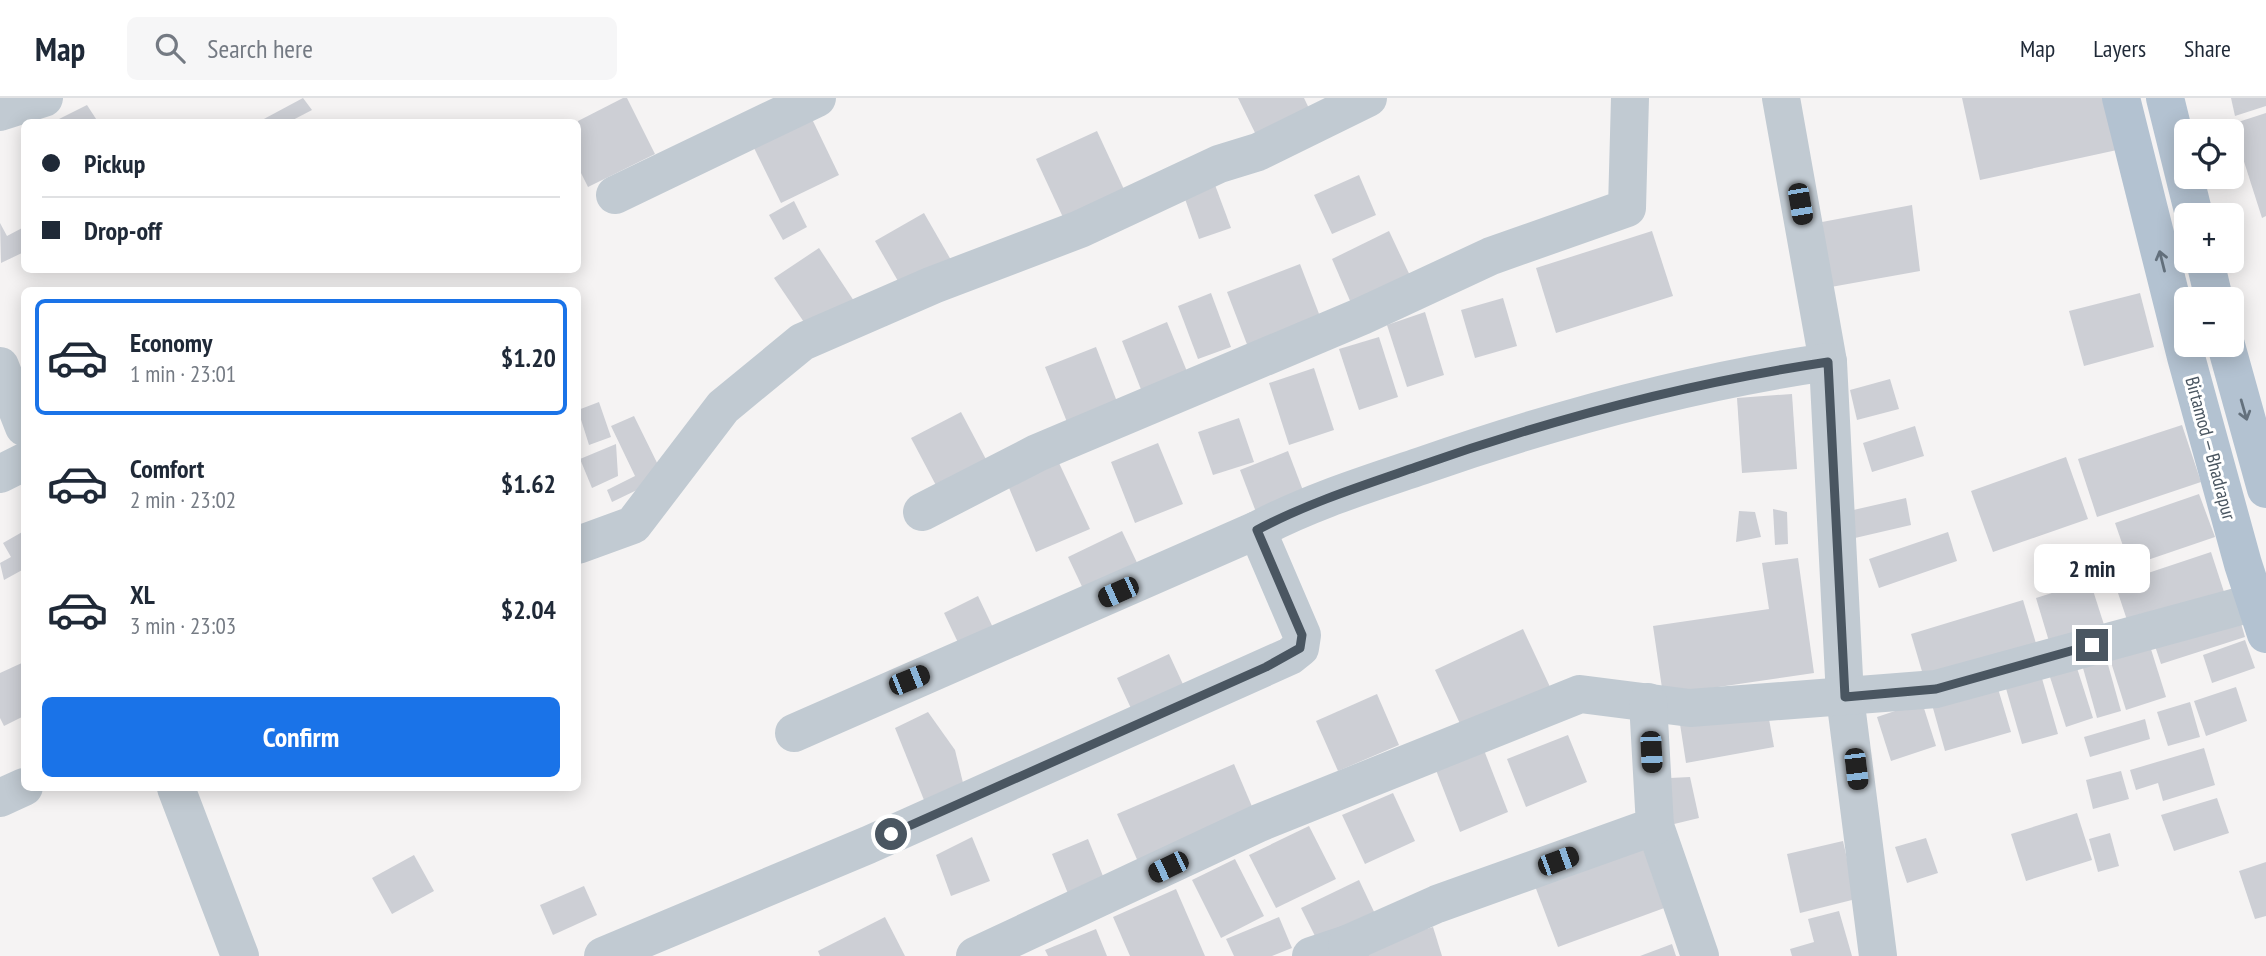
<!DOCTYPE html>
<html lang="en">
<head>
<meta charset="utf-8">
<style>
  body { margin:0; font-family:"PT Sans Narrow",sans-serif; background:#f6f6f7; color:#1f2937; height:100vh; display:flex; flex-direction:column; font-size:26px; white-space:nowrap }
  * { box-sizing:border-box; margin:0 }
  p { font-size:23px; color:#747a83 }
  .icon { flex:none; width:38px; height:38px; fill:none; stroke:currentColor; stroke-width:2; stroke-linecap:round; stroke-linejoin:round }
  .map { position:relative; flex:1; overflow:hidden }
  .panel { position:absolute; left:21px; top:189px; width:560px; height:504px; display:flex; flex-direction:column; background:#fff; border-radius:10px; box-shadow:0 4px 18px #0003 }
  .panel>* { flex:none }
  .top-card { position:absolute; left:21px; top:21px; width:560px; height:154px; border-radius:10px; box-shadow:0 4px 18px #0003; display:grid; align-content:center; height:154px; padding:0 21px; background:#fff }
  .buttons { position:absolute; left:2174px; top:21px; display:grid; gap:14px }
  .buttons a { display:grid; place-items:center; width:70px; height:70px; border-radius:10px; background:#fff; box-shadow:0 4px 18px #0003; font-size:35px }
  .end { position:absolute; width:32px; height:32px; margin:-16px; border:9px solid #4a5661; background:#fff; box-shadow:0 0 0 4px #fff }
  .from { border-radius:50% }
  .bubble { position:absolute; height:49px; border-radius:10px; background:#fff; box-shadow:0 4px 18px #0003; font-size:23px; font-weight:700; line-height:49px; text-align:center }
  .car { position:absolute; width:21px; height:42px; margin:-21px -10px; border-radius:9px; box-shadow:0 0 5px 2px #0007; background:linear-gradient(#222 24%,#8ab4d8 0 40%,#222 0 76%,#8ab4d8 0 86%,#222 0) }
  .top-card b { display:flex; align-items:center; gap:24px; height:66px; font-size:26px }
  .top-card b+b { border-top:2px solid #e0e1e3 }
  .top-card i { width:18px; height:18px; background:#1f2937 }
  ul { padding:12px 0 0; list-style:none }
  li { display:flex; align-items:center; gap:21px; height:116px; margin:0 14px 10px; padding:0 7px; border:4px solid transparent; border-radius:10px }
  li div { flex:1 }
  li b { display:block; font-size:26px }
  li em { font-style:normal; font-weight:700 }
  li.on { border-color:#1a73e8 }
  li>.icon { width:63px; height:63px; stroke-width:1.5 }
  .button { display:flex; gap:14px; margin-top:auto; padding:14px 21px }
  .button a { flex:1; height:80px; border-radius:10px; background:#1a73e8; color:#fff; font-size:28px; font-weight:700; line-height:80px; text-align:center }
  header { display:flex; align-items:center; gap:42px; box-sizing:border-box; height:98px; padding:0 35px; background:#fff; border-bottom:2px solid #e0e1e3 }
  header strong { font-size:33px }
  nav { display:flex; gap:38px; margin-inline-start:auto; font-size:24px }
  .search { width:490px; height:63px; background:#f6f6f7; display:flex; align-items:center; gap:18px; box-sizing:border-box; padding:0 24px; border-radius:10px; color:#747a83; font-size:26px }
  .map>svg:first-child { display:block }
  .building { fill:#cdcfd5 }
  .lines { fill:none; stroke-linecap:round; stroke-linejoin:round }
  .minor { stroke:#c1cad2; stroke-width:38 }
  .major { stroke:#b3c2d1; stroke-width:38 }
  .oneway { stroke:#64717d }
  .route { stroke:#4a5661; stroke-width:9 }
  .labels { text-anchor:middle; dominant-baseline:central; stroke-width:6; stroke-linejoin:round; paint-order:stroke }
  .street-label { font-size:19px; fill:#4a5661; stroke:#fff }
</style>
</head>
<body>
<header>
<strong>Map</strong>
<div class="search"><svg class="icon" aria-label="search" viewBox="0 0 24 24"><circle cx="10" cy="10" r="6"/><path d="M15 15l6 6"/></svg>Search here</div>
<nav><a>Map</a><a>Layers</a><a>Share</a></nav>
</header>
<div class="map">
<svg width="2266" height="858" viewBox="0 0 2266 858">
  <rect width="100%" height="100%" fill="#f5f3f3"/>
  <g class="building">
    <path d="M303 0 312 12 289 24 262 22Z"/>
    <path d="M623 0H627L655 56 588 89 578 69V23Z"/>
    <path d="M1238 0H1304L1315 23 1262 49Z"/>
    <path d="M1962 0H2106L2117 52 1980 82Z"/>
    <path d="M2231 0H2266V8L2235 18Z"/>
    <path d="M87 7 98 24H53Z"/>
    <path d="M2266 15V118L2262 120 2232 26Z"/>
    <path d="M812 21 839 77 781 105 754 50Z"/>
    <path d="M1097 33 1128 100 1067 128 1036 61Z"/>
    <path d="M1359 77 1376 117 1332 136 1314 97Z"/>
    <path d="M1215 87 1231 130 1199 141 1184 98Z"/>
    <path d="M794 103 807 129 783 142 769 117Z"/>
    <path d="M1912 107 1920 173 1831 189 1822 124Z"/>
    <path d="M924 115 951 162 902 190 875 143Z"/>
    <path d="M0 125 7 138 24 129V154L1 165Z"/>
    <path d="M1389 133 1413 184 1351 205 1332 161Z"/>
    <path d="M1652 133 1673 198 1556 235 1536 170Z"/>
    <path d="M819 150 854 203 810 233 774 180Z"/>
    <path d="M1300 166 1321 221 1248 249 1227 194Z"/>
    <path d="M1211 195 1231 249 1198 261 1178 208Z"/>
    <path d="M2140 195 2154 249 2084 268 2069 213Z"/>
    <path d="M1503 200 1517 248 1475 260 1461 212Z"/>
    <path d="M1425 214 1444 277 1407 289 1387 227Z"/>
    <path d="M1167 224 1188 276 1142 294 1122 243Z"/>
    <path d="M1379 239 1398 299 1359 312 1339 251Z"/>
    <path d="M1096 249 1119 309 1069 329 1045 269Z"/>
    <path d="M1314 270 1334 332 1289 347 1269 285Z"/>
    <path d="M1890 281 1899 311 1857 322 1850 292Z"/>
    <path d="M1792 296 1797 371 1742 375 1737 300Z"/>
    <path d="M599 304 611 339 589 347 578 312Z"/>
    <path d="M961 314 989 367 939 393 911 340Z"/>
    <path d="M634 318 664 379 612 404 607 392 635 378 611 328Z"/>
    <path d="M1239 320 1254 364 1213 377 1198 334Z"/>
    <path d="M2182 327 2201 384 2097 419 2078 361Z"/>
    <path d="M1915 328 1924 358 1872 374 1863 345Z"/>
    <path d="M1158 345 1183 406 1135 425 1111 364Z"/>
    <path d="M616 346 618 378 592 390 580 361Z"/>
    <path d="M1288 353 1304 395 1256 414 1240 372Z"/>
    <path d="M2066 359 2088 421 1993 454 1971 393Z"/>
    <path d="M1059 365 1090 431 1036 454 1007 385Z"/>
    <path d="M2199 396 2215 439 2130 468 2115 425Z"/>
    <path d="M1906 400 1911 427 1855 440 1849 413Z"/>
    <path d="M1773 411 1787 414 1788 446 1775 447Z"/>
    <path d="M1739 413 1755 414 1761 439 1736 444Z"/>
    <path d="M24 433V471L4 482 0 465 11 459 3 445Z"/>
    <path d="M1122 433 1140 471 1086 497 1068 459Z"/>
    <path d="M1948 434 1957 463 1879 490 1869 461Z"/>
    <path d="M2211 454 2225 497 2129 528 2115 486Z"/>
    <path d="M1798 460 1814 575 1663 597 1653 528 1769 511 1762 465Z"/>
    <path d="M2090 483 2106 533 2051 550 2036 500Z"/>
    <path d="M978 498 996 536 962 553 944 515Z"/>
    <path d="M2023 502 2038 552 1926 587 1911 536Z"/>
    <path d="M2238 515 2245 539 2161 566 2153 542Z"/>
    <path d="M1523 531 1551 591 1463 632 1435 572Z"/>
    <path d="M2245 542 2255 570 2212 585 2203 557Z"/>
    <path d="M2150 548 2166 599 2126 612 2110 561Z"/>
    <path d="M1169 556 1187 595 1135 619 1117 580Z"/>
    <path d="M2107 563 2121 613 2097 620 2083 570Z"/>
    <path d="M24 564V618L4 628 0 620V575Z"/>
    <path d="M2077 570 2093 620 2066 629 2050 579Z"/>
    <path d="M2041 577 2058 636 2022 646 2005 587Z"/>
    <path d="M1996 584 2011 634 1945 653 1931 603Z"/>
    <path d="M2236 589 2247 623 2206 638 2194 603Z"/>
    <path d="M1377 596 1399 647 1338 673 1316 623Z"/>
    <path d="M1922 604 1936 648 1891 663 1877 619Z"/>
    <path d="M2190 604 2200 639 2168 648 2157 614Z"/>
    <path d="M1767 610 1774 649 1686 665 1680 626Z"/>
    <path d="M928 614 955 652 965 693 924 702 895 630Z"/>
    <path d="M2145 621 2150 641 2090 659 2084 639Z"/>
    <path d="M1568 637 1587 684 1526 709 1507 661Z"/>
    <path d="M1482 647 1508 714 1460 734 1434 667Z"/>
    <path d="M2204 650 2215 687 2163 703 2158 685 2136 692 2130 672Z"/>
    <path d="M1234 666 1259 725 1143 775 1117 716Z"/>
    <path d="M2121 673 2129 701 2093 711 2086 682Z"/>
    <path d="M1690 679 1699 720 1670 727V680Z"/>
    <path d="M1393 695 1415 743 1365 766 1342 717Z"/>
    <path d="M2217 700 2229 735 2174 753 2161 717Z"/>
    <path d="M2077 715 2092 762 2026 783 2011 736Z"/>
    <path d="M1309 728 1336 781 1276 810 1249 757Z"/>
    <path d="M2110 735 2119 768 2098 774 2089 741Z"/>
    <path d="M972 739 990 783 951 798 936 757Z"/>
    <path d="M1926 740 1938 775 1907 785 1895 749Z"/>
    <path d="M1088 741 1107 788 1071 803 1052 756Z"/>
    <path d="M1843 743 1856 801 1800 815 1787 756Z"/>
    <path d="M1644 749 1667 809 1558 849 1535 788Z"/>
    <path d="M414 757 434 793 392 816 372 780Z"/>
    <path d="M1235 761 1264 818 1221 840 1192 782Z"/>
    <path d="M2266 764V818L2255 821 2239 773Z"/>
    <path d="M1359 782 1377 820 1320 848 1301 810Z"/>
    <path d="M584 788 597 817 553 837 540 807Z"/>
    <path d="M1176 791 1205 858H1130L1113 819Z"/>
    <path d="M1839 813 1852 858H1792L1790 851 1814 844 1808 821Z"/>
    <path d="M885 819 905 858H820L818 853Z"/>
    <path d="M1279 819 1292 850 1272 858H1234L1226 841Z"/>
    <path d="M1433 829 1442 858H1367L1365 850Z"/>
    <path d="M1096 831 1107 858H1048L1045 852Z"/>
    <path d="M1672 846 1676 858H1640Z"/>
  </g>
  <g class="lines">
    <g class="minor">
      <path d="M1781 0 1828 264 1845 599 1878 858"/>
      <path d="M0 14 44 0"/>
      <path d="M615 97 817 0"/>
      <path d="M0 268 24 329"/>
      <path d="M0 376 24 364"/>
      <path d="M922 414 1037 355 1362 218 1491 158 1627 110 1630 0"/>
      <path d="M1257 432C1310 404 1365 387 1421 368 1553 322 1690 284 1828 264"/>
      <path d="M578 447 633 427 723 309 802 244 933 187 1080 131 1219 66 1258 54 1368 0"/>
      <path d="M176 690 240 858"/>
      <path d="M0 700 24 689"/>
      <path d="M1655 728 1700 858"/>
      <path d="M603 858 868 747 1290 558 1300 550 1302 537 1257 432 794 635"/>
      <path d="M975 858 1259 725 1580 596 1690 610 1936 591 2266 501"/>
      <path d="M1311 858 1347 846"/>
      <path d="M1350 858 1347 846 1437 806 1655 728 1648 604"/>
    </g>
    <g class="major">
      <path d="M2121 0 2186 259 2243 466 2266 536"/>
      <path d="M2165 0 2194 117"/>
      <path d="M2205 163 2214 201"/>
      <path d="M2226 247 2266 391"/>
    </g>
  </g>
  <defs><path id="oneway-shaft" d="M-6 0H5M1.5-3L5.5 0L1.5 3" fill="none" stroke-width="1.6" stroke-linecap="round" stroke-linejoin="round" transform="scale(1.75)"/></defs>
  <g class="oneway">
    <use href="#oneway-shaft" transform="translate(2162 163) rotate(-104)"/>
    <use href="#oneway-shaft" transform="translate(2244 312) rotate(74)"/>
  </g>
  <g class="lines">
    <path class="route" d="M891 736 1266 569 1300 550 1302 537 1257 432C1308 405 1361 388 1416 369 1549 322 1688 285 1828 264L1845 599 1936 591 2092 547"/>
  </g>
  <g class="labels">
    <g class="street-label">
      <text transform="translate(2211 350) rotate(75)">Birtamod — Bhadrapur</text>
    </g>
  </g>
</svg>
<div class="buttons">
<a><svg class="icon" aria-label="locate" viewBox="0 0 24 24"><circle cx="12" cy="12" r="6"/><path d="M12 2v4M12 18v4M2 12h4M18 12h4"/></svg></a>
<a>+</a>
<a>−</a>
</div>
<i class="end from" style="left:891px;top:736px"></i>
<i class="end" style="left:2092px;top:547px"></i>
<div class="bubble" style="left:2034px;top:446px;width:116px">2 min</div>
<i class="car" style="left:1800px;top:106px;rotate:170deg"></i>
<i class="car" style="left:1118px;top:494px;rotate:246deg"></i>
<i class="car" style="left:909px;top:582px;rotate:68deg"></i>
<i class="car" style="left:1651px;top:654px;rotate:177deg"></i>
<i class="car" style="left:1856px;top:671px;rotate:173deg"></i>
<i class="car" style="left:1558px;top:763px;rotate:70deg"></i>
<i class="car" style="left:1168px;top:769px;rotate:244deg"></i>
<div class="top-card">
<b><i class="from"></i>Pickup</b>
<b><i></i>Drop-off</b>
</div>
<section class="panel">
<ul>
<li class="on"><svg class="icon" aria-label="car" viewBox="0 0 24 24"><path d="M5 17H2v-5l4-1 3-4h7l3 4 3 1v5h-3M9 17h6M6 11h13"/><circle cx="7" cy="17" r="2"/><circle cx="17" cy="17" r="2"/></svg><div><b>Economy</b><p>1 min · 23:01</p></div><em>$1.20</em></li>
<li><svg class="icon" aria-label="car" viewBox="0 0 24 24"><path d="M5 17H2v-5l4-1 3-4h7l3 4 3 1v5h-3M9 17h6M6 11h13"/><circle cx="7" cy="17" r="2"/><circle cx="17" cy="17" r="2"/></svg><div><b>Comfort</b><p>2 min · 23:02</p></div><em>$1.62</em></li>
<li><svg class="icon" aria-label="car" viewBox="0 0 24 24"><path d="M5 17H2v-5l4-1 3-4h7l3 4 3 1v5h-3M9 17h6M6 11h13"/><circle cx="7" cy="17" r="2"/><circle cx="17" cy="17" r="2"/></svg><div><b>XL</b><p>3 min · 23:03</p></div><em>$2.04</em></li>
</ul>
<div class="button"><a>Confirm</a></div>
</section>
</div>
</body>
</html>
